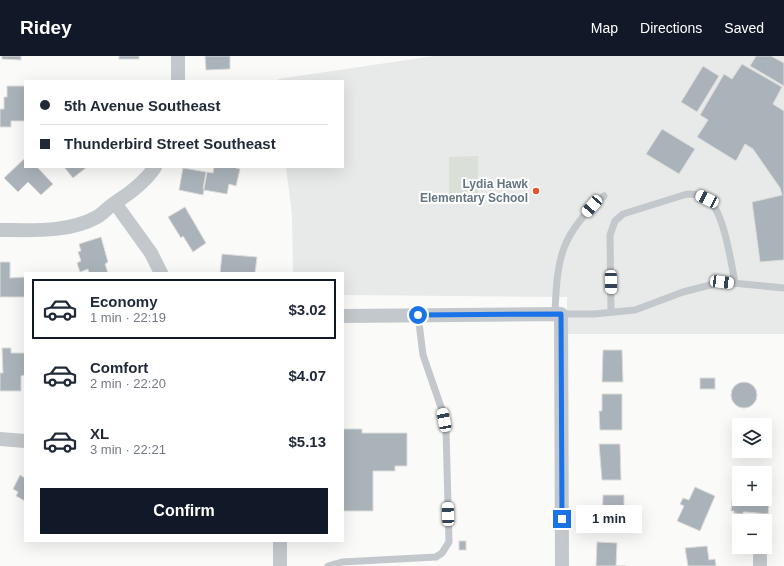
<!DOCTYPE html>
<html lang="en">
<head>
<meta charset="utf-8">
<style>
  body { margin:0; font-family:Helvetica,sans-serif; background:#f6f6f7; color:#1f2937; height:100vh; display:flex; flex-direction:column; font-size:15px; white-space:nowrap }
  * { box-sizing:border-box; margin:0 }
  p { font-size:13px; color:#747a83 }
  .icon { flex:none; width:22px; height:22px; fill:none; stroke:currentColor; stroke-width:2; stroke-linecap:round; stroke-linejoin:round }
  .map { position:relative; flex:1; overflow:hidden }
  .drawer { position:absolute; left:24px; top:216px; width:320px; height:270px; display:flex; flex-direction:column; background:#fff; border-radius:0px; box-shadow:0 4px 16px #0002 }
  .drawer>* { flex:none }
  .hud { position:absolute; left:24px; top:24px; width:320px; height:88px; border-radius:0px; box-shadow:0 4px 16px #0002; display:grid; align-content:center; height:88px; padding:0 16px; background:#fff }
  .controls { position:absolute; left:732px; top:362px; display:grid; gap:8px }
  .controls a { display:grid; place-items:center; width:40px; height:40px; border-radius:0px; background:#fff; box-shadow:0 4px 16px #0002; font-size:20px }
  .end { position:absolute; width:18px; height:18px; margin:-9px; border:5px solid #1a73e8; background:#fff; box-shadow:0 0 0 2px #fff }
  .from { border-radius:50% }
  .bubble { position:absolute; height:28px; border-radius:0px; background:#fff; box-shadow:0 4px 16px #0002; font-size:13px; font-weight:700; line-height:28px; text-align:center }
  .car { position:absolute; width:12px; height:24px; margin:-12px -6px; border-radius:5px; box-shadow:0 0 3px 1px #0007; background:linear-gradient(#fff 24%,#345 0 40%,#fff 0 76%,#345 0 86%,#fff 0) }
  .hud b { display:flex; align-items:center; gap:14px; height:38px; font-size:15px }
  .hud b+b { border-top:1px solid #e0e1e3 }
  .hud i { width:10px; height:10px; background:#1f2937 }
  ul { padding:7px 0 0; list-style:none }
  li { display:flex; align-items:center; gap:12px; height:60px; margin:0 8px 6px; padding:0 8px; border:2px solid transparent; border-radius:0px }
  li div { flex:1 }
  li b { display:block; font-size:15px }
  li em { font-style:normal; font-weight:700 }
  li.selected { border-color:#111827 }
  li>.icon { width:36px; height:36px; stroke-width:1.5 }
  .cta { display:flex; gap:8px; margin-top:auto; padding:8px 16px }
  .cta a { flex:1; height:46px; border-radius:0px; background:#111827; color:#fff; font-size:16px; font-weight:700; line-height:46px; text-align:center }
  header { display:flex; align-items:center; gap:24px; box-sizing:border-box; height:56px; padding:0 20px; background:#111827; color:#fff }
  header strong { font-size:19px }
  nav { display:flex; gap:22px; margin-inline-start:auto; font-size:14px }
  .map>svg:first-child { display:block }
  .built { fill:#e8e9e9 }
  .green { fill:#dadfd7 }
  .building { fill:#aab3b9; stroke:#dcdcda }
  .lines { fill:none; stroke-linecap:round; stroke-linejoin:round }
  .lane { stroke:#c3c8cc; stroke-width:7 }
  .street { stroke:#c3c8cc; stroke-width:14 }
  .route { stroke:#1a73e8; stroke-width:5 }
  .poi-dot { fill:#e4572e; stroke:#fff; stroke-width:1.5 }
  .labels { text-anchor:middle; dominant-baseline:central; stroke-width:4; stroke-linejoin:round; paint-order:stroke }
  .poi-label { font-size:12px; font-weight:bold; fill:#657683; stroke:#fff; text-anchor:end }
</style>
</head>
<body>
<header>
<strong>Ridey</strong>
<nav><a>Map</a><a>Directions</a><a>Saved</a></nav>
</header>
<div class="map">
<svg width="784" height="510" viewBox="0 0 784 510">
  <rect width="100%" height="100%" fill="#fafaf8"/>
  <path class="built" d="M434 0H784V278H567V241L343 239V217H293L292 159 286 111H343V25H278V23Z"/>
  <path class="green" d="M478 100V139H449V101Z"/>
  <g class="building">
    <path d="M2 0H21V4L2 3Z"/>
    <rect x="119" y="0" width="20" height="3"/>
    <path d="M205 0H230V13L206 14Z"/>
    <path d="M756 0H771L784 7V30L750 10Z"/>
    <path d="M742 8 782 31 773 48 784 55V204L760 206 752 146 782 139 780 132 753 93 745 88 736 105 697 81 708 64 700 59 724 18 732 23Z"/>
    <path d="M703 10 719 20 697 56 681 46Z"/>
    <path d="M7 30H25V65H11V71H0V53H4V41H7Z"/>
    <path d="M662 73 695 93 679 118 646 98Z"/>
    <path d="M25 102V111H37L53 128 41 139 28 126 18 136 4 122Z"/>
    <path d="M64 111H87L73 122Z"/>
    <path d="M214 111H237L236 112 240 113 236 130 229 128 227 138 204 134 203 139 179 134 183 112 206 116 203 133H204L207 116 213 117Z"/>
    <path d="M185 151 206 187 193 196 183 180 181 182 168 161Z"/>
    <path d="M101 181 108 206 105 208 108 217H89L88 213 80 216 77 207 81 205 78 196 81 195 79 188Z"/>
    <path d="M222 198 257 201 255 217H220Z"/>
    <path d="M0 206H10V222L25 221V241H0Z"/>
    <path d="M2 292H11V297H25V319L21 320V335H0V317H3Z"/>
    <path d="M603 294H622L623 326H602Z"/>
    <rect x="700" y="322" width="15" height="11"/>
    <circle cx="744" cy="339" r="13"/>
    <path d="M602 338H622V374H600L599 355H602Z"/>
    <path d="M343 373H362V377H407V410H395V415H373V455H343Z"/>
    <path d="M599 388H620L621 424H602Z"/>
    <path d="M20 419 25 422V445L16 440 18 436 13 433Z"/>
    <path d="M695 431 715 440 700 475 677 465 684 450 680 448 683 442 689 444Z"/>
    <path d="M733 436 739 437V443H765V439L770 440 768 458 746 456H743V458L734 457V455H731Z"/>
    <path d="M603 439H624V471H602Z"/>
    <rect x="459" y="485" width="7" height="9"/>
    <path d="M597 486 617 487 616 510H626H596Z"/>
    <path d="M707 490 709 504 715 503 716 510H688L685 492Z"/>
  </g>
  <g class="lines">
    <g class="lane">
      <path d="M611 256 610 179 615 165 623 158 687 138C695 138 702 139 708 143 724 156 731 206 735 227"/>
      <path d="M555 258C557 203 560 178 604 140"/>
      <path d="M561 258H594L635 254 683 236 722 226 784 232"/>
      <path d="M328 510 342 506 436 501 442 497 449 486 446 374 442 354 423 299 418 259"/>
    </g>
    <g class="street">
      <path d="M178 25V0"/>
      <path d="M115 147 151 197 161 217"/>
      <path d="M0 174C32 174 68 177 97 161 104 157 109 150 116 146 132 136 145 126 155 111"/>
      <path d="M343 260 561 258 562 510"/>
      <path d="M0 383 25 385"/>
      <path d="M280 485V510"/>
      <path d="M760 510V500"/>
    </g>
  </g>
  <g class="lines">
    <path class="route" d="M418 259 561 258 562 463"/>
  </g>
  <circle class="poi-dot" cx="536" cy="135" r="4"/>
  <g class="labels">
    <g class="poi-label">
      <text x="528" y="128">Lydia Hawk<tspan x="528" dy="14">Elementary School</tspan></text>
    </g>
  </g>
</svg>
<div class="controls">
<a><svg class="icon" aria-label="layers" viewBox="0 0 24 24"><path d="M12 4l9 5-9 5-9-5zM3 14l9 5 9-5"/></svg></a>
<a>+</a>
<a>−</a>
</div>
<i class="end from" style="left:418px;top:259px"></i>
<i class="end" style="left:562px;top:463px"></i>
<div class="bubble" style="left:576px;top:449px;width:66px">1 min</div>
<i class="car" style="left:707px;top:143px;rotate:296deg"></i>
<i class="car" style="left:592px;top:150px;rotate:221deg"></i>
<i class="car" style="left:611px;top:226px;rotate:179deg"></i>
<i class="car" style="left:722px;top:226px;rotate:97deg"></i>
<i class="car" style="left:444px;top:364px;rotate:349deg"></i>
<i class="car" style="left:448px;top:458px;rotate:358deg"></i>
<div class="hud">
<b><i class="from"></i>5th Avenue Southeast</b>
<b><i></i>Thunderbird Street Southeast</b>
</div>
<section class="drawer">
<ul>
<li class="selected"><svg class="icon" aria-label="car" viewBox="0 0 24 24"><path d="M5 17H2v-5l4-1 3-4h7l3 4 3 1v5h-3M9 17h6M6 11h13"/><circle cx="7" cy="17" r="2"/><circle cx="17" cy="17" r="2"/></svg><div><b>Economy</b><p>1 min · 22:19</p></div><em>$3.02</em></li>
<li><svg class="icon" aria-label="car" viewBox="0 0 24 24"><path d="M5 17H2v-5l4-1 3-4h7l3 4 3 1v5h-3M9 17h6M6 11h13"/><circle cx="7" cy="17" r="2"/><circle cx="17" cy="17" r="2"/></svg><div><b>Comfort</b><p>2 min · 22:20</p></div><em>$4.07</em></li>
<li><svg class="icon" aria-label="car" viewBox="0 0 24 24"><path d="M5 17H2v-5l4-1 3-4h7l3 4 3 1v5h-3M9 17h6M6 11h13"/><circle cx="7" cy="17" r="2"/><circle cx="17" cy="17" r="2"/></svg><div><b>XL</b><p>3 min · 22:21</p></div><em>$5.13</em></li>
</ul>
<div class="cta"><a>Confirm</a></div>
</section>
</div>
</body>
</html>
